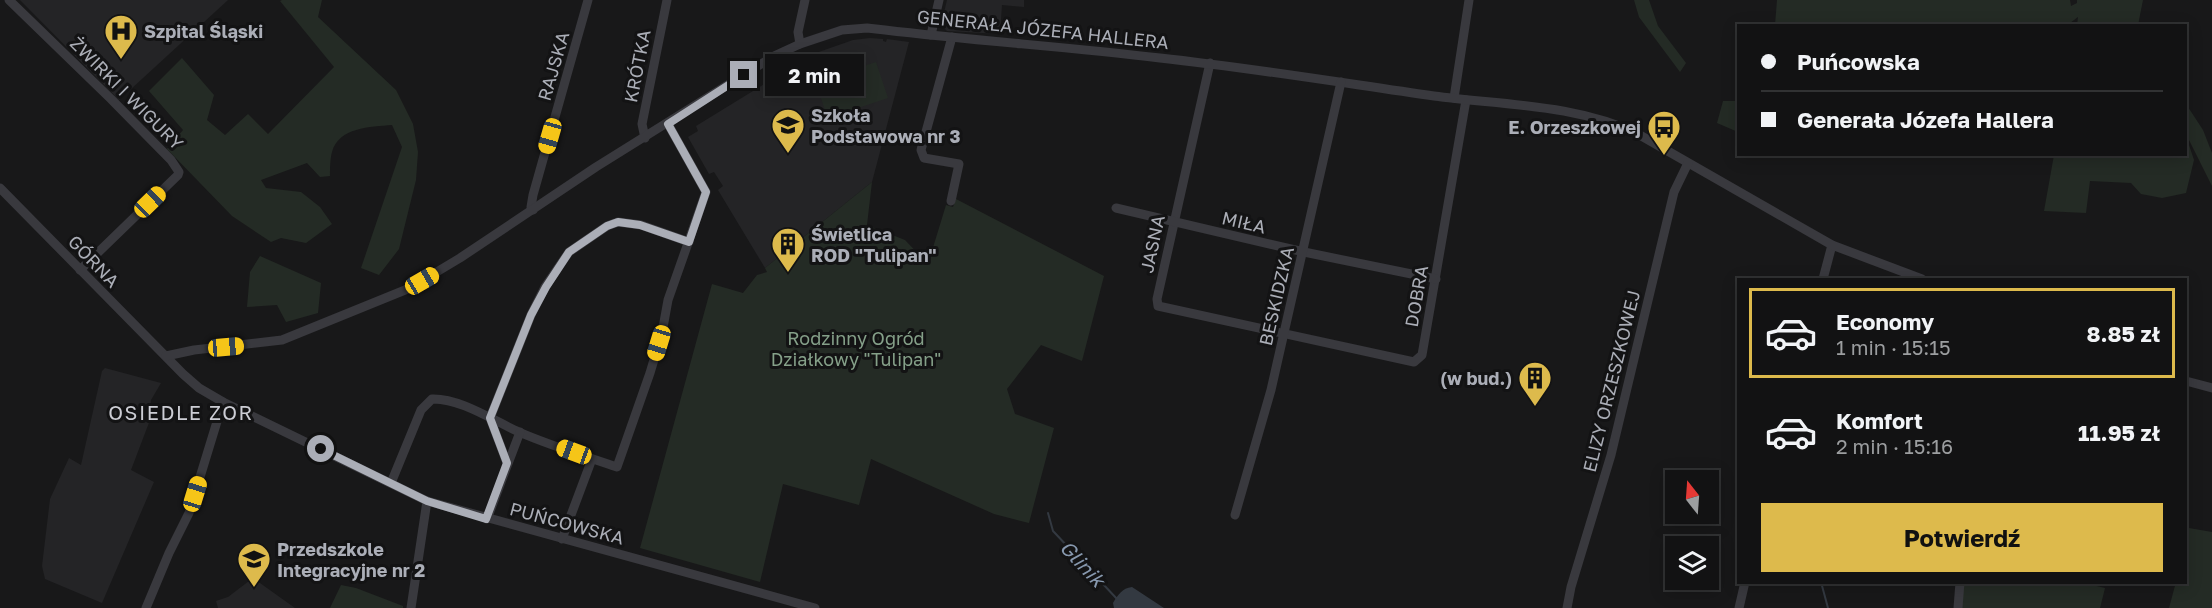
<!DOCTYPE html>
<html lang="pl">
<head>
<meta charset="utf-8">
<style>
  body { margin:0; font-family:"Golos Text",sans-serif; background:#1b1b1c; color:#f1f3f6; height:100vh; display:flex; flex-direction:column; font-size:22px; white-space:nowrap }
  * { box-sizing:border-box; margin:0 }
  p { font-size:20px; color:#9c9ea0 }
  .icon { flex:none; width:33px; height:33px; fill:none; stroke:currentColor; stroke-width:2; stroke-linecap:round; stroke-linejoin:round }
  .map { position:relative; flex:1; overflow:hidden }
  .details { position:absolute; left:1737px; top:278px; width:450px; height:306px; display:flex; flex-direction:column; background:#121213; border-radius:0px; box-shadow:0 3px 15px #0003,0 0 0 2px #313233 }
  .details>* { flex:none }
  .top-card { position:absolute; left:1737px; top:24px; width:450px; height:132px; border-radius:0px; box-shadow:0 3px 15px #0003,0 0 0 2px #313233; display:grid; align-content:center; height:132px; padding:0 24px; background:#121213 }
  .needle { width:39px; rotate:343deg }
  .tools { position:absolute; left:1665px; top:470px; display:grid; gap:12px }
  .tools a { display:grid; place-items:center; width:54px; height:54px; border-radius:0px; background:#121213; box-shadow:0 3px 15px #0003,0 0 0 2px #313233; font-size:30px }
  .end { position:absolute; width:27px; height:27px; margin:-14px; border:8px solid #abaeb7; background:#111; box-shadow:0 0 0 3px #111 }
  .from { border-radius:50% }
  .bubble { position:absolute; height:42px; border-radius:0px; background:#121213; box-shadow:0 3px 15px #0003,0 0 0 2px #313233; font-size:20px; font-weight:700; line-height:42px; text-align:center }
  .car { position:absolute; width:18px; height:36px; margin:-18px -9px; border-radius:8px; box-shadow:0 0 4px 2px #0007; background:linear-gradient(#f5c518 24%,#345 0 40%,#f5c518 0 76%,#345 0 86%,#f5c518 0) }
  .top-card b { display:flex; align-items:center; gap:21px; height:57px; font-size:22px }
  .top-card b+b { border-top:2px solid #313233 }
  .top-card i { width:15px; height:15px; background:#f1f3f6 }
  ul { padding:10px 0 0; list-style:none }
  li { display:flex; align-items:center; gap:18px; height:90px; margin:0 12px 9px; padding:0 12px; border:3px solid transparent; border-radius:0px }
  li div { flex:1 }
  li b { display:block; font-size:22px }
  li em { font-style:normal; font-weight:700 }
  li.active { border-color:#ddba4c }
  li>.icon { width:54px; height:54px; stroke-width:1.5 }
  .cta { display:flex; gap:12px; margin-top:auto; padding:12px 24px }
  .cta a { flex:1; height:69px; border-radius:0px; background:#ddba4c; color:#111; font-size:24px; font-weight:700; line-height:69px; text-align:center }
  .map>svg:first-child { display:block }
  .built { fill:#242426 }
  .green { fill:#242b25 }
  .water { fill:#333941 }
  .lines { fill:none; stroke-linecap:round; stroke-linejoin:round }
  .stream { stroke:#333941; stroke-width:2 }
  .minor { stroke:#39393e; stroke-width:9 }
  .route { stroke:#abaeb7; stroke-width:8 }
  .labels { text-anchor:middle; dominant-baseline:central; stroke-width:6; stroke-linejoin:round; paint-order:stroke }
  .street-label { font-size:18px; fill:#abaeb7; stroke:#131314 }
  .poi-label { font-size:18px; font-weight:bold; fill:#abaeb7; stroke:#131314; text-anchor:start }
  .park-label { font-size:18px; fill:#85a089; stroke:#131314 }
  .neighbourhood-label { font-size:20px; letter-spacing:1.5px; fill:#cccdd4; stroke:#131314 }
  .water-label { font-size:20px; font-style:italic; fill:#8798ae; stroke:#131314 }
</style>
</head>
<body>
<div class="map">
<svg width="2212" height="608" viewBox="0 0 2212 608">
  <rect width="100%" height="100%" fill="#181819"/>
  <g class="built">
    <path d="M20 0H228L119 100Z"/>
    <path d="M947 0H1024V7L1002 5 1000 34 947 31 941 25Z"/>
    <path d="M870 38 883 39V41L886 42 887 39 909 42 872 182 765 268 718 190 723 186 714 172 709 174 688 137 698 131 696 126 813 54 853 40Z"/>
    <path d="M105 368 161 383 151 400 150 420 131 470 154 482 102 603 45 579 42 566 50 499 69 458 81 465 102 371Z"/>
    <path d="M253 578 295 608H218L216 601 228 597Z"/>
  </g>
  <g class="green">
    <path d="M282 0H322L318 17 396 90 413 124 418 152 416 180 399 249 379 275 361 268 402 147 392 125C370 127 339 127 332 152 330 159 330 169 330 176L320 177 307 163 261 180 266 188 301 192 320 207 332 224 306 243 281 238 271 242 232 216 167 149 183 130 149 91 182 58 214 95 207 120 225 135 248 114 268 134 334 67 280 1Z"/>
    <path d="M1634 0H1649L1658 26 1686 63 1680 72 1639 17Z"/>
    <path d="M1777 0H2070L2071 6 2077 3V0H2143L2138 25H2077L2078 17 2066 26 1775 25Z"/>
    <path d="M876 62 888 98 828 118 815 82Z"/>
    <path d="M1723 101H1738V132L1717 123Z"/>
    <path d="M2186 104 2203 130 2212 153V186L2186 134Z"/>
    <path d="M2186 136 2194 160 2186 193 2162 198 2141 194 2131 183 2090 181 2086 213 2044 211 2054 155 2186 154Z"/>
    <path d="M872 182 867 225 905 240 928 264 946 205 953 207 956 199 1104 276 1082 361 1041 345 1007 389 1015 414 1054 428 1029 523 994 514 871 459 859 505 783 484 760 582 640 548 712 284 743 293 757 275 767 272 765 268Z"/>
    <path d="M260 256 321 283 318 313 286 322 277 305 247 307 250 272Z"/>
    <path d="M2189 528 2212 532V608H2169L2176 582H2186V543Z"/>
    <path d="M1964 582H2080L2105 588 2100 608H1961Z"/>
    <path d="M341 585 356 588 403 606V608H330Z"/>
  </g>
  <path class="water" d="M1132 587 1164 608H1114L1113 603C1118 595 1122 588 1132 587Z"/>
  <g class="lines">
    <g class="stream">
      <path d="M1048 513 1053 531 1118 600"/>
      <path d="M1821 582 1828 608"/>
    </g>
    <g class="minor">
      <path d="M9 0 111 99 171 160 179 172 178 175 80 270"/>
      <path d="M931 35 939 0"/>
      <path d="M800 44 798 32 805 0"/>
      <path d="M1210 63 1157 299 1158 306 1414 362 1422 355 1466 100"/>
      <path d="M1454 98 1469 0"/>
      <path d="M645 138 642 124 667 0"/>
      <path d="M0 188 183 374 199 388 223 402 427 501 815 608"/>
      <path d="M951 201 959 164 924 158 921 150 952 37"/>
      <path d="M1116 208 1304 252 1436 279"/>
      <path d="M533 210 531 207 533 195 588 0"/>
      <path d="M1823 279 1832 245"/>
      <path d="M166 356 194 350 282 340 410 288 460 258 596 167 774 56 800 44 842 30 867 28 885 30C977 41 1069 47 1160 58 1252 68 1343 83 1434 96 1502 105 1576 104 1638 134L1832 245 1922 279"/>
      <path d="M2186 381 2212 388"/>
      <path d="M507 463 490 418 531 315 545 287 569 252 607 226 618 222 641 225 689 242"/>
      <path d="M391 483 421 410 432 399C460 398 494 421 519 432 551 446 585 456 617 467L650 373 662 333 668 300 706 192 668 124"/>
      <path d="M1235 515 1271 390 1341 82"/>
      <path d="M487 519 520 432"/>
      <path d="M562 539 592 459"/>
      <path d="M146 608 169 553 189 513 223 402"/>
      <path d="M411 608 427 501"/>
      <path d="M1567 608 1571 587 1611 455 1674 192 1688 163"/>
      <path d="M1739 608 1745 582"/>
      <path d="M1958 608 1960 582"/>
    </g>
  </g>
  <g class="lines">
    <path class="route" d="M321 449 427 501 486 519 507 463 490 418 531 315 546 287 569 252 607 226 618 222 640 225 689 242 706 192 668 124 744 75"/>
  </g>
  <defs>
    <symbol id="hospital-pin" viewBox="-11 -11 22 30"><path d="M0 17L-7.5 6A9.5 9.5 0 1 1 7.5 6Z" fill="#ddba4c" stroke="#131314"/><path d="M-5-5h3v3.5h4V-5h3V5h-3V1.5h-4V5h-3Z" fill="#111"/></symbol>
    <symbol id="school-pin" viewBox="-11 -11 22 30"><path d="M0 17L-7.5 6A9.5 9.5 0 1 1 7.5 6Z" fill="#ddba4c" stroke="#131314"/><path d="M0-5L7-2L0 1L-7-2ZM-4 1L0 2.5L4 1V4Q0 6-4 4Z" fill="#111"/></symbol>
    <symbol id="bus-pin" viewBox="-11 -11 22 30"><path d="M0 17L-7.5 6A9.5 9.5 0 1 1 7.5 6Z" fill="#ddba4c" stroke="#131314"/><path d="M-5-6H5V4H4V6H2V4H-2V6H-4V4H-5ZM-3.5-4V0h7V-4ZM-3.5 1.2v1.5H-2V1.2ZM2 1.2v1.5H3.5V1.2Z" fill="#111"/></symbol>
    <symbol id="building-pin" viewBox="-11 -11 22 30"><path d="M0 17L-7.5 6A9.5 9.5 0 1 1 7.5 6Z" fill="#ddba4c" stroke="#131314"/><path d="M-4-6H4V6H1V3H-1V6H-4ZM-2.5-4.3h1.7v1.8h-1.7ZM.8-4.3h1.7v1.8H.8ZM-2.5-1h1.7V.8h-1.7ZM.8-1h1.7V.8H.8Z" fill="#111"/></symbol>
  </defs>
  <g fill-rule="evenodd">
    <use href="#hospital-pin" x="102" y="12" width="38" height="52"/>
    <use href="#school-pin" x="769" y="106" width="38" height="52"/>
    <use href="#bus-pin" x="1645" y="108" width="38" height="52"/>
    <use href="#building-pin" x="769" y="225" width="38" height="52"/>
    <use href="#building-pin" x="1516" y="359" width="38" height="52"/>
    <use href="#school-pin" x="235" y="540" width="38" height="52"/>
  </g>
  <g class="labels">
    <g class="street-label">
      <text transform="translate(1043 29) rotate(6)">GENERAŁA JÓZEFA HALLERA</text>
      <text transform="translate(553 66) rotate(-74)">RAJSKA</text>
      <text transform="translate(637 66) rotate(-79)">KRÓTKA</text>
      <text transform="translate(127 93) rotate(45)">ŻWIRKI I WIGURY</text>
      <text transform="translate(1244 222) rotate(13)">MIŁA</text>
      <text transform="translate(1152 244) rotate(-78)">JASNA</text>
      <text transform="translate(94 261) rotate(46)">GÓRNA</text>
      <text transform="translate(1276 296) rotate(-77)">BESKIDZKA</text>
      <text transform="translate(1416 296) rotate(-80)">DOBRA</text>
      <text transform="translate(1611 381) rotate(-76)">ELIZY ORZESZKOWEJ</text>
      <text transform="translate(567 523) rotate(15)">PUŃCOWSKA</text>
    </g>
    <g class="poi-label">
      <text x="144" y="31">Szpital Śląski</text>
      <text x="811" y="115">Szkoła<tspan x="811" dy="21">Podstawowa nr 3</tspan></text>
      <text x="1641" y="127" text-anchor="end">E. Orzeszkowej</text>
      <text x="811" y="234">Świetlica<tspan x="811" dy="21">ROD "Tulipan"</tspan></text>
      <text x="1512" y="378" text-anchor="end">(w bud.)</text>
      <text x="277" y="549">Przedszkole<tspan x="277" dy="21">Integracyjne nr 2</tspan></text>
    </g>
    <g class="park-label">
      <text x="856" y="338">Rodzinny Ogród<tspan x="856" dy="21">Działkowy "Tulipan"</tspan></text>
    </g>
    <g class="neighbourhood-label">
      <text x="181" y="412">OSIEDLE ZOR</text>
    </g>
    <g class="water-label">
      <text transform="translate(1083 563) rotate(47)">Glinik</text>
    </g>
  </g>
</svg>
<div class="tools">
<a><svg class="needle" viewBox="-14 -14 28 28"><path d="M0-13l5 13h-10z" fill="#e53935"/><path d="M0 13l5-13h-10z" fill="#9c9ea0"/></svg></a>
<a><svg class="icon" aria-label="layers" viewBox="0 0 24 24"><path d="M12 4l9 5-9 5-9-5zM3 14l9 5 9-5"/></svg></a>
</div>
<i class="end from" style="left:321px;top:449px"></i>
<i class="end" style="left:744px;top:75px"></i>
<div class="bubble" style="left:765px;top:54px;width:99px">2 min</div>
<i class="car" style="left:550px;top:136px;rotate:196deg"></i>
<i class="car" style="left:150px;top:202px;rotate:46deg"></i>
<i class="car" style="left:422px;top:281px;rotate:60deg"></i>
<i class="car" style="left:659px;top:343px;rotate:197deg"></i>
<i class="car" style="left:226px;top:347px;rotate:85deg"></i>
<i class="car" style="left:574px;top:452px;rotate:290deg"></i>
<i class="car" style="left:195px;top:494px;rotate:17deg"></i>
<div class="top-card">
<b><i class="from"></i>Puńcowska</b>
<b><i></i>Generała Józefa Hallera</b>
</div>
<section class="details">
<ul>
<li class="active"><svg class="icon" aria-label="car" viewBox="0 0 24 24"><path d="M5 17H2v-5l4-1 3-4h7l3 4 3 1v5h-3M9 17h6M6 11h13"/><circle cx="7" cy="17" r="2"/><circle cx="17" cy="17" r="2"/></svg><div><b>Economy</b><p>1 min · 15:15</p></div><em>8.85 zł</em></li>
<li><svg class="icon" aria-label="car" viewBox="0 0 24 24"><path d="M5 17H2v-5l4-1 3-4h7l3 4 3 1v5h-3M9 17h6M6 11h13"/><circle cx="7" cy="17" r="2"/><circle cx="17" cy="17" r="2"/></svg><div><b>Komfort</b><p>2 min · 15:16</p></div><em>11.95 zł</em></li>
</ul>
<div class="cta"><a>Potwierdź</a></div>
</section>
</div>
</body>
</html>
